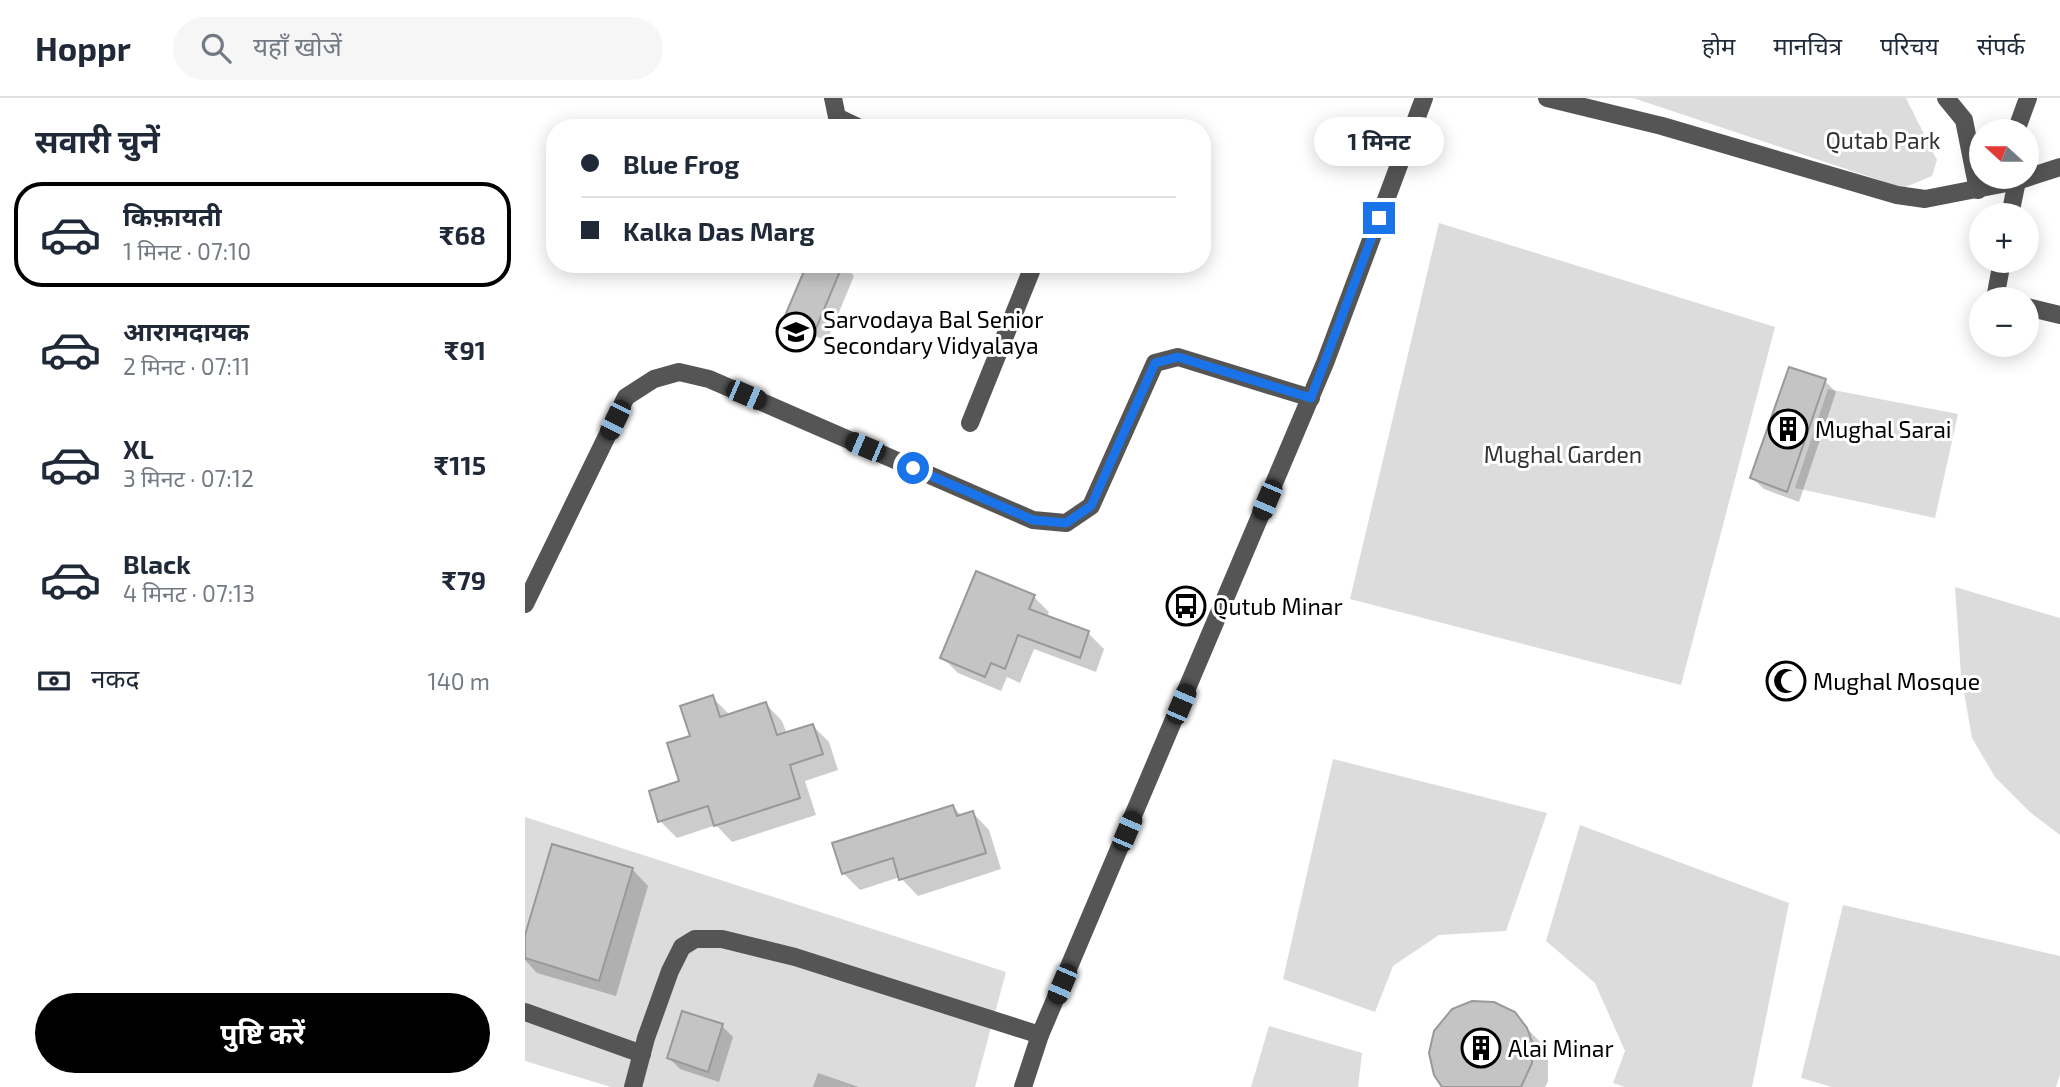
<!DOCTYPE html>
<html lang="hi">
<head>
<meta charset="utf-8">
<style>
  body { margin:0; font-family:"Exo 2","Noto Sans Devanagari",sans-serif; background:#f6f6f7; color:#1f2937; height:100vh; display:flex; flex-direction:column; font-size:26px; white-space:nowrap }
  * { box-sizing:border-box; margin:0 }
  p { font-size:23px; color:#747a83 }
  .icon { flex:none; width:38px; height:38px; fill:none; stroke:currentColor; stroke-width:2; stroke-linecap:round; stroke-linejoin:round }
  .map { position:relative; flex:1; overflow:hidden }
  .panel { display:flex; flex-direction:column; background:#fff; width:525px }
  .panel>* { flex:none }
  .top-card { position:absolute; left:21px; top:21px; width:665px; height:154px; border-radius:28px; box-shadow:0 4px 18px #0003; display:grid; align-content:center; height:154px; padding:0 35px; background:#fff }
  .needle { width:46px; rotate:291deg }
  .buttons { position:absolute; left:1444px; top:21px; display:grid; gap:14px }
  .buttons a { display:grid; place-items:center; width:70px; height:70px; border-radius:50%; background:#fff; box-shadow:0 4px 18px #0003; font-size:35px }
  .end { position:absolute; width:32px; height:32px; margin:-16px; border:9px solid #1a73e8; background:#fff; box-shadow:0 0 0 4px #fff }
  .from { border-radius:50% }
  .bubble { position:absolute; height:49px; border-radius:24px; background:#fff; box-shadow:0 4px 18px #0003; font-size:23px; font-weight:700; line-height:49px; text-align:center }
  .car { position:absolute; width:21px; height:42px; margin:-21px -10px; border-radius:9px; box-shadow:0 0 5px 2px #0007; background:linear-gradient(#222 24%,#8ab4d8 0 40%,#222 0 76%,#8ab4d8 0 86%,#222 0) }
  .top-card b { display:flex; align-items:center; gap:24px; height:66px; font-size:26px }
  .top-card b+b { border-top:2px solid #e0e1e3 }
  .top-card i { width:18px; height:18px; background:#1f2937 }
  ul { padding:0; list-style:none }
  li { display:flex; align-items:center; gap:21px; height:105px; margin:0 14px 10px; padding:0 21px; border:4px solid transparent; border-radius:28px }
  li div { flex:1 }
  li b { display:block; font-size:26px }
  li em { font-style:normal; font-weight:700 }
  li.on { border-color:#000 }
  li>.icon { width:63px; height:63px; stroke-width:1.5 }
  h2 { padding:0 35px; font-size:32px; line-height:84px }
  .pay { display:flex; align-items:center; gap:18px; height:77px; padding:0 35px; font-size:26px }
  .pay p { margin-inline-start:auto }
  .action { display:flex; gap:14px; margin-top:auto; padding:14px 35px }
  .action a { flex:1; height:80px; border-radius:42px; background:#000; color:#fff; font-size:28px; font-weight:700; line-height:80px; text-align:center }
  header { display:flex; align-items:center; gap:42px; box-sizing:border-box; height:98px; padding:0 35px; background:#fff; border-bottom:2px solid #e0e1e3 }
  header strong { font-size:33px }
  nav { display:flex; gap:38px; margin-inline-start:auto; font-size:24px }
  .search { width:490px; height:63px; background:#f6f6f7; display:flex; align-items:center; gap:18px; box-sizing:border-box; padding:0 24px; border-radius:38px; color:#747a83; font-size:26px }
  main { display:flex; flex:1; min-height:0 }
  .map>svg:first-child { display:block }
  .green { fill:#dcdcdc }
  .shadow { fill:#0003 }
  .building { fill:#c4c4c4; stroke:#999; stroke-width:2 }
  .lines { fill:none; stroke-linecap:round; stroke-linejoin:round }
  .minor { stroke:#555; stroke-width:18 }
  .route { stroke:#1a73e8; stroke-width:9 }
  .labels { text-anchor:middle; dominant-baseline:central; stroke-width:6; stroke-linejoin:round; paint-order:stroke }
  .park-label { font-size:23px; fill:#333; stroke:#fff }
  .poi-label { font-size:23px; fill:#000; stroke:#fff; text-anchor:start }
</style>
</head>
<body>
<header>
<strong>Hoppr</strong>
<div class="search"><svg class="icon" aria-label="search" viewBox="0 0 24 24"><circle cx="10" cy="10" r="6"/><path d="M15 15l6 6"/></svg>यहाँ खोजें</div>
<nav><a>होम</a><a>मानचित्र</a><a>परिचय</a><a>संपर्क</a></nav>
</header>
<main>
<section class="panel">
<h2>सवारी चुनें</h2>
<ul>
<li class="on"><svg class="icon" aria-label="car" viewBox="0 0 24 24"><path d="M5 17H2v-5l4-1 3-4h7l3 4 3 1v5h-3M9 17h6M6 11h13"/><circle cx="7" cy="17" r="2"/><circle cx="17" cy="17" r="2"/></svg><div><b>किफ़ायती</b><p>1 मिनट · 07:10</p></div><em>₹68</em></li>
<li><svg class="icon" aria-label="car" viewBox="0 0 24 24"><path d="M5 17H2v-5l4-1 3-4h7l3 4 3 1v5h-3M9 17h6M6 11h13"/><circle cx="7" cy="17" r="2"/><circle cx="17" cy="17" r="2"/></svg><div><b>आरामदायक</b><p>2 मिनट · 07:11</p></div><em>₹91</em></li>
<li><svg class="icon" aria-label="car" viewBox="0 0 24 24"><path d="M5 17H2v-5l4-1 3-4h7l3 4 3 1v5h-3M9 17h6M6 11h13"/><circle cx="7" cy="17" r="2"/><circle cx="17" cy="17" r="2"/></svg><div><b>XL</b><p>3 मिनट · 07:12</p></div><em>₹115</em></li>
<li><svg class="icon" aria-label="car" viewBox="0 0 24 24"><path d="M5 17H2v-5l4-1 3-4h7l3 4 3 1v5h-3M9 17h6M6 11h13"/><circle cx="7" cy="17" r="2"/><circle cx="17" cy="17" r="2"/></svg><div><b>Black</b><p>4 मिनट · 07:13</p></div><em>₹79</em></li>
</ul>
<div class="pay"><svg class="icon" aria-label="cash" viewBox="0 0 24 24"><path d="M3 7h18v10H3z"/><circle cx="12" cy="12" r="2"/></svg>नकद<p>140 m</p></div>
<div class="action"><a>पुष्टि करें</a></div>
</section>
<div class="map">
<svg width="1535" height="989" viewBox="0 0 1535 989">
  <rect width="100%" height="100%" fill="#fff"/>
  <g class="green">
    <path d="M1108 0H1381L1412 62 1407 78 1378 90Z"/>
    <path d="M914 125 1250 229 1156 587 825 501Z"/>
    <path d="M1303 291 1433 316 1410 420 1270 390Z"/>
    <path d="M1430 489 1535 520V737L1506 715 1470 679 1447 640 1436 577Z"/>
    <path d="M808 661 1022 715 981 833 914 837 868 868 850 914 758 881Z"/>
    <path d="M0 719 481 874 450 989H86L0 963Z"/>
    <path d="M1055 727 1264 805 1227 989H1100L1088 985 1100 953 1070 885 1021 843Z"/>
    <path d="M1318 807 1535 858V977L1531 989H1307L1276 980Z"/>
    <path d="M744 928 837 955 833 989H726Z"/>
  </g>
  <g class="shadow">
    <path d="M317 166 329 178 302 243 273 231 261 220Z"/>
    <path d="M1300 283 1311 294 1274 404 1239 391 1227 380Z"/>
    <path d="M509 499 524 514 522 519 563 535 579 551 571 574 509 551 495 585 482 579 476 593 433 575 418 560Z"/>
    <path d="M187 599 205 617 241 606 257 623 262 636 288 628 304 644 313 672 280 683 291 717 207 744 191 727 152 740 135 723 156 684 167 639Z"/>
    <path d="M428 709 437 718 448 715 464 732 476 771 393 798 375 779 335 792 318 775Z"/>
    <path d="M107 771 123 788 91 898 12 875 0 862V843Z"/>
    <path d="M988 916 1019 948 1023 962V983L1020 989H919Z"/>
    <path d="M197 928 208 939 194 984 155 971 144 960Z"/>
    <path d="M293 975 334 989H288Z"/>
  </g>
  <g class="building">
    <path d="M282 166H318L290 233 259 220Z"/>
    <path d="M1264 269 1301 281 1262 394 1225 380Z"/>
    <path d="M451 473 510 497 504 511 564 533 555 560 493 537 480 571 466 565 460 579 415 560Z"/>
    <path d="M188 597 195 619 241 604 252 637 288 626 298 656 265 667 275 700 189 728 183 708 133 724 124 693 154 683 142 645 165 638 155 608Z"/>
    <path d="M428 707 432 718 448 713 461 755 374 782 368 760 317 776 307 745Z"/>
    <path d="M27 746 108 770 74 883 0 860V837Z"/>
    <path d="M947 903 969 904 990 914 1002 930 1007 944V965L996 989H917L909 977 904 955 909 933 927 911Z"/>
    <path d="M157 913 198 926 183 974 142 960Z"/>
  </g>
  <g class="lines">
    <g class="minor">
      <path d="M308 0 312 19 335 30"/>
      <path d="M1022 0 1137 28 1372 97 1400 101 1492 83 1535 69"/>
      <path d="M1421 0 1439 22 1453 92"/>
      <path d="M1491 33 1503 0"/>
      <path d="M1485 117 1492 83"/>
      <path d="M1470 201 1477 163"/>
      <path d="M1502 209 1535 217"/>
      <path d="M445 325 509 166"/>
      <path d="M0 506 101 299 129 281 154 274 184 281 508 422 541 425 566 408 630 265 653 259 786 300"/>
      <path d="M0 914 117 956"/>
      <path d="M108 989 121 940 145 873 157 849 170 841H197L270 859 515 937"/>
      <path d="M498 989 515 937 800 265 899 0"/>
    </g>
  </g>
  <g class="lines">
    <path class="route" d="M388 370 508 422 541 425 566 408 630 265 653 259 786 300 854 120"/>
  </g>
  <defs>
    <symbol id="school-ring" viewBox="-11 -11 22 22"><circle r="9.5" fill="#fff" stroke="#000" stroke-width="1.5"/><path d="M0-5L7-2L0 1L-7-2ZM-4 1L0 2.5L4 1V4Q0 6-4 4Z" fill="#000"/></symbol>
    <symbol id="building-ring" viewBox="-11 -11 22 22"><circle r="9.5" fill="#fff" stroke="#000" stroke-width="1.5"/><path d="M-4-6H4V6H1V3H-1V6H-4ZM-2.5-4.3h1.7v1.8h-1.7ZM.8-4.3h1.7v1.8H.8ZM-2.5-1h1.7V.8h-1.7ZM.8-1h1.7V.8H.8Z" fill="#000"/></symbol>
    <symbol id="bus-ring" viewBox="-11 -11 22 22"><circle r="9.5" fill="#fff" stroke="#000" stroke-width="1.5"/><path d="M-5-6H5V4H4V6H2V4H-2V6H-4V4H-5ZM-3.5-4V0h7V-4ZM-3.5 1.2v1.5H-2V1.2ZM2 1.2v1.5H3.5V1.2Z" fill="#000"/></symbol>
    <symbol id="mosque-ring" viewBox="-11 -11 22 22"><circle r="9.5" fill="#fff" stroke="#000" stroke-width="1.5"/><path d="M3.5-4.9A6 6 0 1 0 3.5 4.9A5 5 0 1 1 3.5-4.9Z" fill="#000"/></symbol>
  </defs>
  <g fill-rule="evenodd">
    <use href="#school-ring" x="249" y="212" width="44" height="44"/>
    <use href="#building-ring" x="1241" y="309" width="44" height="44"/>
    <use href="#bus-ring" x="639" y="486" width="44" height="44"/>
    <use href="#mosque-ring" x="1239" y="561" width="44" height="44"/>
    <use href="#building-ring" x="934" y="928" width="44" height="44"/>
  </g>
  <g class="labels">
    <g class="park-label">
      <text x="1358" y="42">Qutab Park</text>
      <text x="1038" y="356">Mughal Garden</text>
    </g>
    <g class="poi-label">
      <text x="298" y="221">Sarvodaya Bal Senior<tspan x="298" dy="26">Secondary Vidyalaya</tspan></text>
      <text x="1290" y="331">Mughal Sarai</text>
      <text x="688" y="508">Qutub Minar</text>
      <text x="1288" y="583">Mughal Mosque</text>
      <text x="983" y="950">Alai Minar</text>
    </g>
  </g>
</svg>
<div class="buttons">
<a><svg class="needle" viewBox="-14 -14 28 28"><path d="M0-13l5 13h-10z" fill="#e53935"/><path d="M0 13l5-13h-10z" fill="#747a83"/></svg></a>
<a>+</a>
<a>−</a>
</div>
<i class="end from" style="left:388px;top:370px"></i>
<i class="end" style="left:854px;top:120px"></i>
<div class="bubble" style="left:789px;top:19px;width:130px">1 मिनट</div>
<i class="car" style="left:221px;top:297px;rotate:113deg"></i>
<i class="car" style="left:90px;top:322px;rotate:206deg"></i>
<i class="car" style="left:340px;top:349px;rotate:293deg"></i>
<i class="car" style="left:742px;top:402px;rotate:203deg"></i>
<i class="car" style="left:656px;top:606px;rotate:23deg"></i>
<i class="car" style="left:602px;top:733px;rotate:23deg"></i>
<i class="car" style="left:537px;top:886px;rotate:203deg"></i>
<div class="top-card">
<b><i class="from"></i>Blue Frog</b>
<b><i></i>Kalka Das Marg</b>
</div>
</div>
</main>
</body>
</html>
